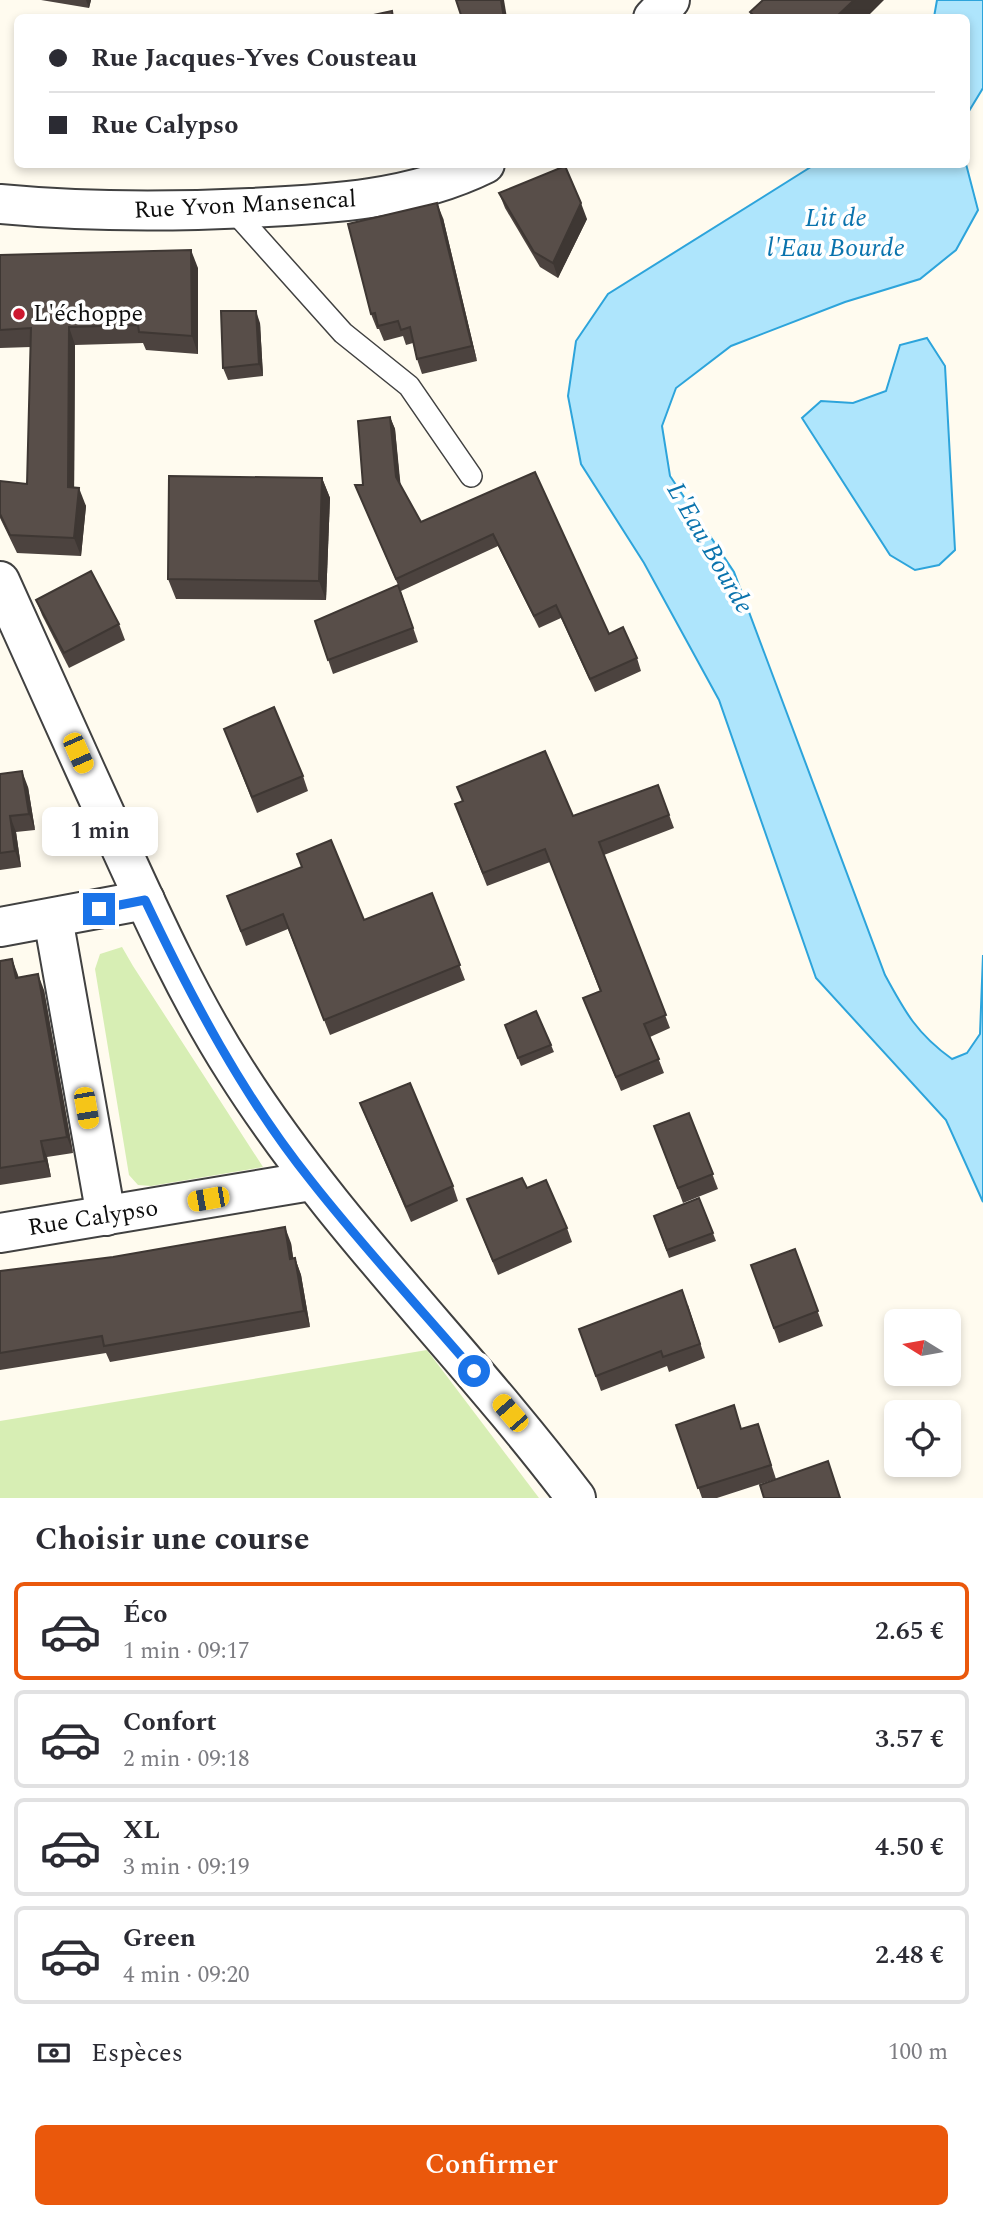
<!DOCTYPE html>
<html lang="fr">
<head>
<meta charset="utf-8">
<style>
  body { margin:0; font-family:Spectral,serif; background:#f7f7f7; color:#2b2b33; height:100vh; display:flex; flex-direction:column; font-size:26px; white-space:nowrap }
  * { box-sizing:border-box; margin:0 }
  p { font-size:23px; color:#7c7c81 }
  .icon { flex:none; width:38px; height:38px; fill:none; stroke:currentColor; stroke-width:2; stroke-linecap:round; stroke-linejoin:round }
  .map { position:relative; height:1498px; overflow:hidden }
  .drawer { display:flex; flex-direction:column; background:#fff; flex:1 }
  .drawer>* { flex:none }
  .guide { position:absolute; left:14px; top:14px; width:956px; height:154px; border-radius:10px; box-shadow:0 4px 10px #0003; display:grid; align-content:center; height:154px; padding:0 35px; background:#fff }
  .needle { width:46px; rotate:281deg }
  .fabs { position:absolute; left:884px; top:1309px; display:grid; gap:14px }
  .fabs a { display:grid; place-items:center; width:77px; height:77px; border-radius:10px; background:#fff; box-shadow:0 4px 10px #0003; font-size:35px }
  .end { position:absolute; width:32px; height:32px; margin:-16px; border:9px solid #1a73e8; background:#fff; box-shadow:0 0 0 4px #fff }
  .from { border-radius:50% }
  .bubble { position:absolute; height:49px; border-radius:10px; background:#fff; box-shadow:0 4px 10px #0003; font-size:23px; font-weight:600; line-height:49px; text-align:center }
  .car { position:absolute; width:21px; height:42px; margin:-21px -10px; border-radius:9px; box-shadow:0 0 5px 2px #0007; background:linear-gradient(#f5c518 24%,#345 0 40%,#f5c518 0 76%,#345 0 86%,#f5c518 0) }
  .guide b { display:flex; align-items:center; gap:24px; height:66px; font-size:26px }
  .guide b+b { border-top:2px solid #e1e1e2 }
  .guide i { width:18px; height:18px; background:#2b2b33 }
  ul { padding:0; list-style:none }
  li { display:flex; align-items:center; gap:21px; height:98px; margin:0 14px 10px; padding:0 21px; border:4px solid #e1e1e2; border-radius:10px }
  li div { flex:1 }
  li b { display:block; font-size:26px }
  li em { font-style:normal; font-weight:600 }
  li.on { border-color:#ea580c }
  li>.icon { width:63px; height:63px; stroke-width:1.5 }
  h2 { padding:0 35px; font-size:32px; line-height:84px }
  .pay { display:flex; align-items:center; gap:18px; height:77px; padding:0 35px; font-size:26px }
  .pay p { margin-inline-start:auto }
  .action { display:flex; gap:14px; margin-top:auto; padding:14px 35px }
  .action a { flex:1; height:80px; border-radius:10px; background:#ea580c; color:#fff; font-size:28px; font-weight:600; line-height:80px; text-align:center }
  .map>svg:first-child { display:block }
  .green { fill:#d7eeb4 }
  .water { fill:#aee5fc; stroke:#2da4db; stroke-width:2 }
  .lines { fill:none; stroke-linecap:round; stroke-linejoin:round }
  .lane-casing { stroke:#414141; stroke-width:24 }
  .street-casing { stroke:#414141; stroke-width:42 }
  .lane { stroke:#fff; stroke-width:21 }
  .street { stroke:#fff; stroke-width:38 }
  .wall { fill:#4c433f }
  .shaded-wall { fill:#3e3733 }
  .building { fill:#584e49; stroke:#3e3733; stroke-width:2 }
  .route { stroke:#1a73e8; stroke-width:9 }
  .poi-dot { fill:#cc182f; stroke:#fff; stroke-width:2.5 }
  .labels { text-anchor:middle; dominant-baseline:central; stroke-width:7; stroke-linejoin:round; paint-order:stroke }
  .street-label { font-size:24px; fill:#0e0e0e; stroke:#fff }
  .poi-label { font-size:24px; fill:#0e0e0e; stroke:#fff; text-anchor:start }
  .water-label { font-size:26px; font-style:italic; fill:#0a73ad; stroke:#fff }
</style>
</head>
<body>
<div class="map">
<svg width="983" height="1498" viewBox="0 0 983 1498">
  <rect width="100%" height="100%" fill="#fffbef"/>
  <g class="green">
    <path d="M122 947 133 966 263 1167 151 1186 138 1185 129 1175 95 969 100 954Z"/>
    <path d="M427 1350 539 1498H0V1421Z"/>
  </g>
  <g class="water">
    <path d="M937 0H983V88L966 116V18L934 17Z"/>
    <path d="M966 164 978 210 956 250 920 279 845 302 731 346 676 388 662 426 670 476 734 572 885 975C905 1012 917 1034 952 1059L967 1053 980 1034 983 955V1202L946 1120 816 978 719 700 644 563 581 464 568 396 576 341 608 294 814 165Z"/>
    <path d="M927 338 945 366 955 550 939 565 915 570 890 555 802 418 821 401 853 403 886 391 900 345Z"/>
  </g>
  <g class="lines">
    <defs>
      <path id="lane" d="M232 209 343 333 409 386 471 476"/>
      <g id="street">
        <path d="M653 18 670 0"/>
        <path d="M0 204C84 212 166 212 250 208 330 204 412 200 485 164"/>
        <path d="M0 581C38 665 75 748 113 831 150 912 187 995 235 1070 333 1225 466 1352 576 1498"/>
        <path d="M53 918 106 1216"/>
        <path d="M0 927 145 900"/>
        <path d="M0 1233 311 1181"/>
      </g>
    </defs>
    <use href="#lane" class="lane-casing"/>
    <use href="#street" class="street-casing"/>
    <use href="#lane" class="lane"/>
    <use href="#street" class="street"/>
  </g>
  <g class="wall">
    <path d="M41 0H91L89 8Z"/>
    <path d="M499 193 587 219 558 278 540 267 505 208Z"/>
    <path d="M443 218 477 361 422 374 417 359 413 343 406 345 403 336 384 341 379 329H377L371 314Z"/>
    <path d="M0 255 198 268V354L146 350 143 343 75 345 74 488 86 506 81 556 17 553 0 518V481L27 484 31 347 0 348Z"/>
    <path d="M260 323 263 376 228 380 223 368Z"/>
    <path d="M390 417 395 429 400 484 421 522 535 472 609 634 637 658 641 671 595 692 561 618 539 628 498 546 401 591 400 589 418 642 333 674 315 621 398 585 355 485H363Z"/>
    <path d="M322 478 330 498 326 600 176 599 168 579Z"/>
    <path d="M36 600 119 624 125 640 69 668 42 615Z"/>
    <path d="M224 729 303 776 308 791 257 813Z"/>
    <path d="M0 774 28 787 35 830 16 832 21 867 0 870Z"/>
    <path d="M658 785 674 828 604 855 670 1028 650 1037 664 1073 621 1091 583 998 600 991 550 862 487 886 460 818 573 816Z"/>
    <path d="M432 893 465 980 330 1035 288 929 246 946 227 896 364 920Z"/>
    <path d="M12 959 18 978 44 990 73 1153 47 1157 51 1177 0 1185V961Z"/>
    <path d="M505 1025 551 1045 554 1052 521 1066Z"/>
    <path d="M360 1103 453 1186 458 1201 411 1222 366 1118Z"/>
    <path d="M689 1113 718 1189 683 1203 654 1126Z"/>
    <path d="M699 1198 716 1241 669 1258 654 1216Z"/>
    <path d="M467 1199 567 1228 572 1242 498 1275Z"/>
    <path d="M291 1243 293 1259 295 1258 301 1275 310 1327 110 1362 106 1353 0 1370V1271Z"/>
    <path d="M795 1249 823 1326 779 1343 751 1265Z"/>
    <path d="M688 1305 705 1358 669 1372 667 1366 601 1391 579 1329Z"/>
    <path d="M758 1424 776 1479 717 1498H702L676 1425 742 1429Z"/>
  </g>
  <g class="shaded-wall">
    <path d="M86 0H91L89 8Z"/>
    <path d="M501 0H504L507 18H504Z"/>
    <path d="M854 0H884L866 18H835Z"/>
    <path d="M437 203 443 218 477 361 472 346Z"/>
    <path d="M581 203 587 219 558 278 553 263Z"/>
    <path d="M191 250 198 268V354L192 336Z"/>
    <path d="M256 311 260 323 263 376 259 364Z"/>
    <path d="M69 327 75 345 74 505 68 487Z"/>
    <path d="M390 417 395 429 401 489 396 477Z"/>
    <path d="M322 478 330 498 326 600 319 581Z"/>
    <path d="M79 488 86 506 81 556 74 538Z"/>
    <path d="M22 771 28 787 35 830 29 814Z"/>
    <path d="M10 816 16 832 21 867 15 851Z"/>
    <path d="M12 959 18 975 22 994 16 978Z"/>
    <path d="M38 974 44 990 73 1153 67 1137Z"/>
    <path d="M41 1141 47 1157 51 1177 45 1161Z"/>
    <path d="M285 1227 291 1243 296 1276 290 1259Z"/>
    <path d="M295 1258 301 1275 310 1327 304 1311Z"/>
  </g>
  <g class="building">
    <path d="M456 0H501L504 18H462Z"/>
    <path d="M763 0H854L835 18H756L750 12Z"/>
    <path d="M392 11 393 18H364V17Z"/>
    <path d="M565 166 581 203 553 263 534 252 499 193Z"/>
    <path d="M437 203 472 346 417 359 410 327 401 330 398 321 378 326 375 313 371 314 348 224Z"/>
    <path d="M191 250 192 336 139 332 138 325 69 327 68 487 79 488 74 538 10 535 0 514V481L27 484 31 328 0 330V255Z"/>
    <path d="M221 311H256L259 364 223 368Z"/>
    <path d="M390 417 396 477 421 522 535 472 609 634 623 627 637 658 590 679 556 605 534 616 493 534 396 579 355 485H363L358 421Z"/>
    <path d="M169 476 322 478 319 581 168 579Z"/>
    <path d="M91 571 119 624 64 653 36 600Z"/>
    <path d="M398 585 413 628 328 660 315 621Z"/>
    <path d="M274 707 303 776 252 797 224 729Z"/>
    <path d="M545 751 573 816 658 785 669 815 599 842 666 1015 644 1024 659 1059 616 1077 583 998 601 991 545 849 483 873 455 804 463 801 457 787Z"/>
    <path d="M22 771 29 814 10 816 15 851 0 853V774Z"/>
    <path d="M331 840 364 920 432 893 460 965 324 1020 283 914 241 931 227 896 302 867 297 854Z"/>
    <path d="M12 959 16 978 38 974 67 1137 41 1141 45 1161 0 1168V961Z"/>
    <path d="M536 1011 551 1045 518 1058 505 1025Z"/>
    <path d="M410 1083 453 1186 406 1207 360 1103Z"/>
    <path d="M689 1113 713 1174 678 1188 654 1126Z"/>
    <path d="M522 1178 527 1188 546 1180 567 1228 493 1261 467 1199Z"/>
    <path d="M699 1198 713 1233 667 1250 654 1216Z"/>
    <path d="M285 1227 290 1259 295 1258 304 1311 104 1346 102 1336 0 1353V1271L113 1257Z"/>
    <path d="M795 1249 818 1311 774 1328 751 1265Z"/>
    <path d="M682 1290 700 1344 663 1357 661 1351 596 1376 579 1329Z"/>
    <path d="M734 1405 741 1429 758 1424 771 1465 698 1488 676 1425Z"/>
    <path d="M828 1461 840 1498H764L760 1485Z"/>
  </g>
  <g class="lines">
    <path class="route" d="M99 909 145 900C191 997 244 1098 312 1182 363 1247 420 1308 474 1371"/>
  </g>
  <circle class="poi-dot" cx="19" cy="314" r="7"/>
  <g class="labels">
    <g class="street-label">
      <text transform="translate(245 205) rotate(-3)">Rue Yvon Mansencal</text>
      <text transform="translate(93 1218) rotate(-9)">Rue Calypso</text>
    </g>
    <g class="poi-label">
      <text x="33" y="314">L'échoppe</text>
    </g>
    <g class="water-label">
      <text x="836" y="218">Lit de<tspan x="836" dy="30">l'Eau Bourde</tspan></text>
      <text transform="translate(710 548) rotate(60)">L'Eau Bourde</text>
    </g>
  </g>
</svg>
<div class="fabs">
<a><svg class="needle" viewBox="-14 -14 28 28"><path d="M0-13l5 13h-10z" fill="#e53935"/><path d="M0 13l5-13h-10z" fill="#7c7c81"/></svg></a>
<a><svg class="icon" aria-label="locate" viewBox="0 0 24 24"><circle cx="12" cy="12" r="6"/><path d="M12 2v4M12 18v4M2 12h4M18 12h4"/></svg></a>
</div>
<i class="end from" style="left:474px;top:1371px"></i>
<i class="end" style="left:99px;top:909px"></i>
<div class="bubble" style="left:42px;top:807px;width:116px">1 min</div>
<i class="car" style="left:78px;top:753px;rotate:156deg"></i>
<i class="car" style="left:86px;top:1108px;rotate:170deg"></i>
<i class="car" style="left:208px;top:1199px;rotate:260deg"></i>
<i class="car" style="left:510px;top:1413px;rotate:319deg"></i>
<div class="guide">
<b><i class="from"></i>Rue Jacques-Yves Cousteau</b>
<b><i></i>Rue Calypso</b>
</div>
</div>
<section class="drawer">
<h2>Choisir une course</h2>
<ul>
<li class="on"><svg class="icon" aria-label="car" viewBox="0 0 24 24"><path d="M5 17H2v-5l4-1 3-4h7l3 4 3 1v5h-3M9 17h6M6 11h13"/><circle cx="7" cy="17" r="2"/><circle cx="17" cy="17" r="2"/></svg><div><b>Éco</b><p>1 min · 09:17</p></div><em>2.65 €</em></li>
<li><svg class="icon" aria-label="car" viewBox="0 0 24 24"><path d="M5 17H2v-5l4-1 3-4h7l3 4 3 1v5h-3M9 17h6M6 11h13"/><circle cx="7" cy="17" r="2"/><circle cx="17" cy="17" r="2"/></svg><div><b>Confort</b><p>2 min · 09:18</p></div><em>3.57 €</em></li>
<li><svg class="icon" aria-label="car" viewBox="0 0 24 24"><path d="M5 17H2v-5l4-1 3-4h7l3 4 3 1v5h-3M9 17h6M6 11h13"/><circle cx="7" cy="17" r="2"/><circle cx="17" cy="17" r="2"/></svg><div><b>XL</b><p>3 min · 09:19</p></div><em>4.50 €</em></li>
<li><svg class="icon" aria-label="car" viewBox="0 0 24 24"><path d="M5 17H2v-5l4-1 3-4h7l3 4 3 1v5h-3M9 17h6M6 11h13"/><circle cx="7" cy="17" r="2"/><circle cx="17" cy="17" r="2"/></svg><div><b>Green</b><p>4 min · 09:20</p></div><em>2.48 €</em></li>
</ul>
<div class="pay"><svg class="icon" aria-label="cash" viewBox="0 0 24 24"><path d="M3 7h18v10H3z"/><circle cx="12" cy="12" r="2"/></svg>Espèces<p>100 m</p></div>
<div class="action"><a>Confirmer</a></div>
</section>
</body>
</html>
